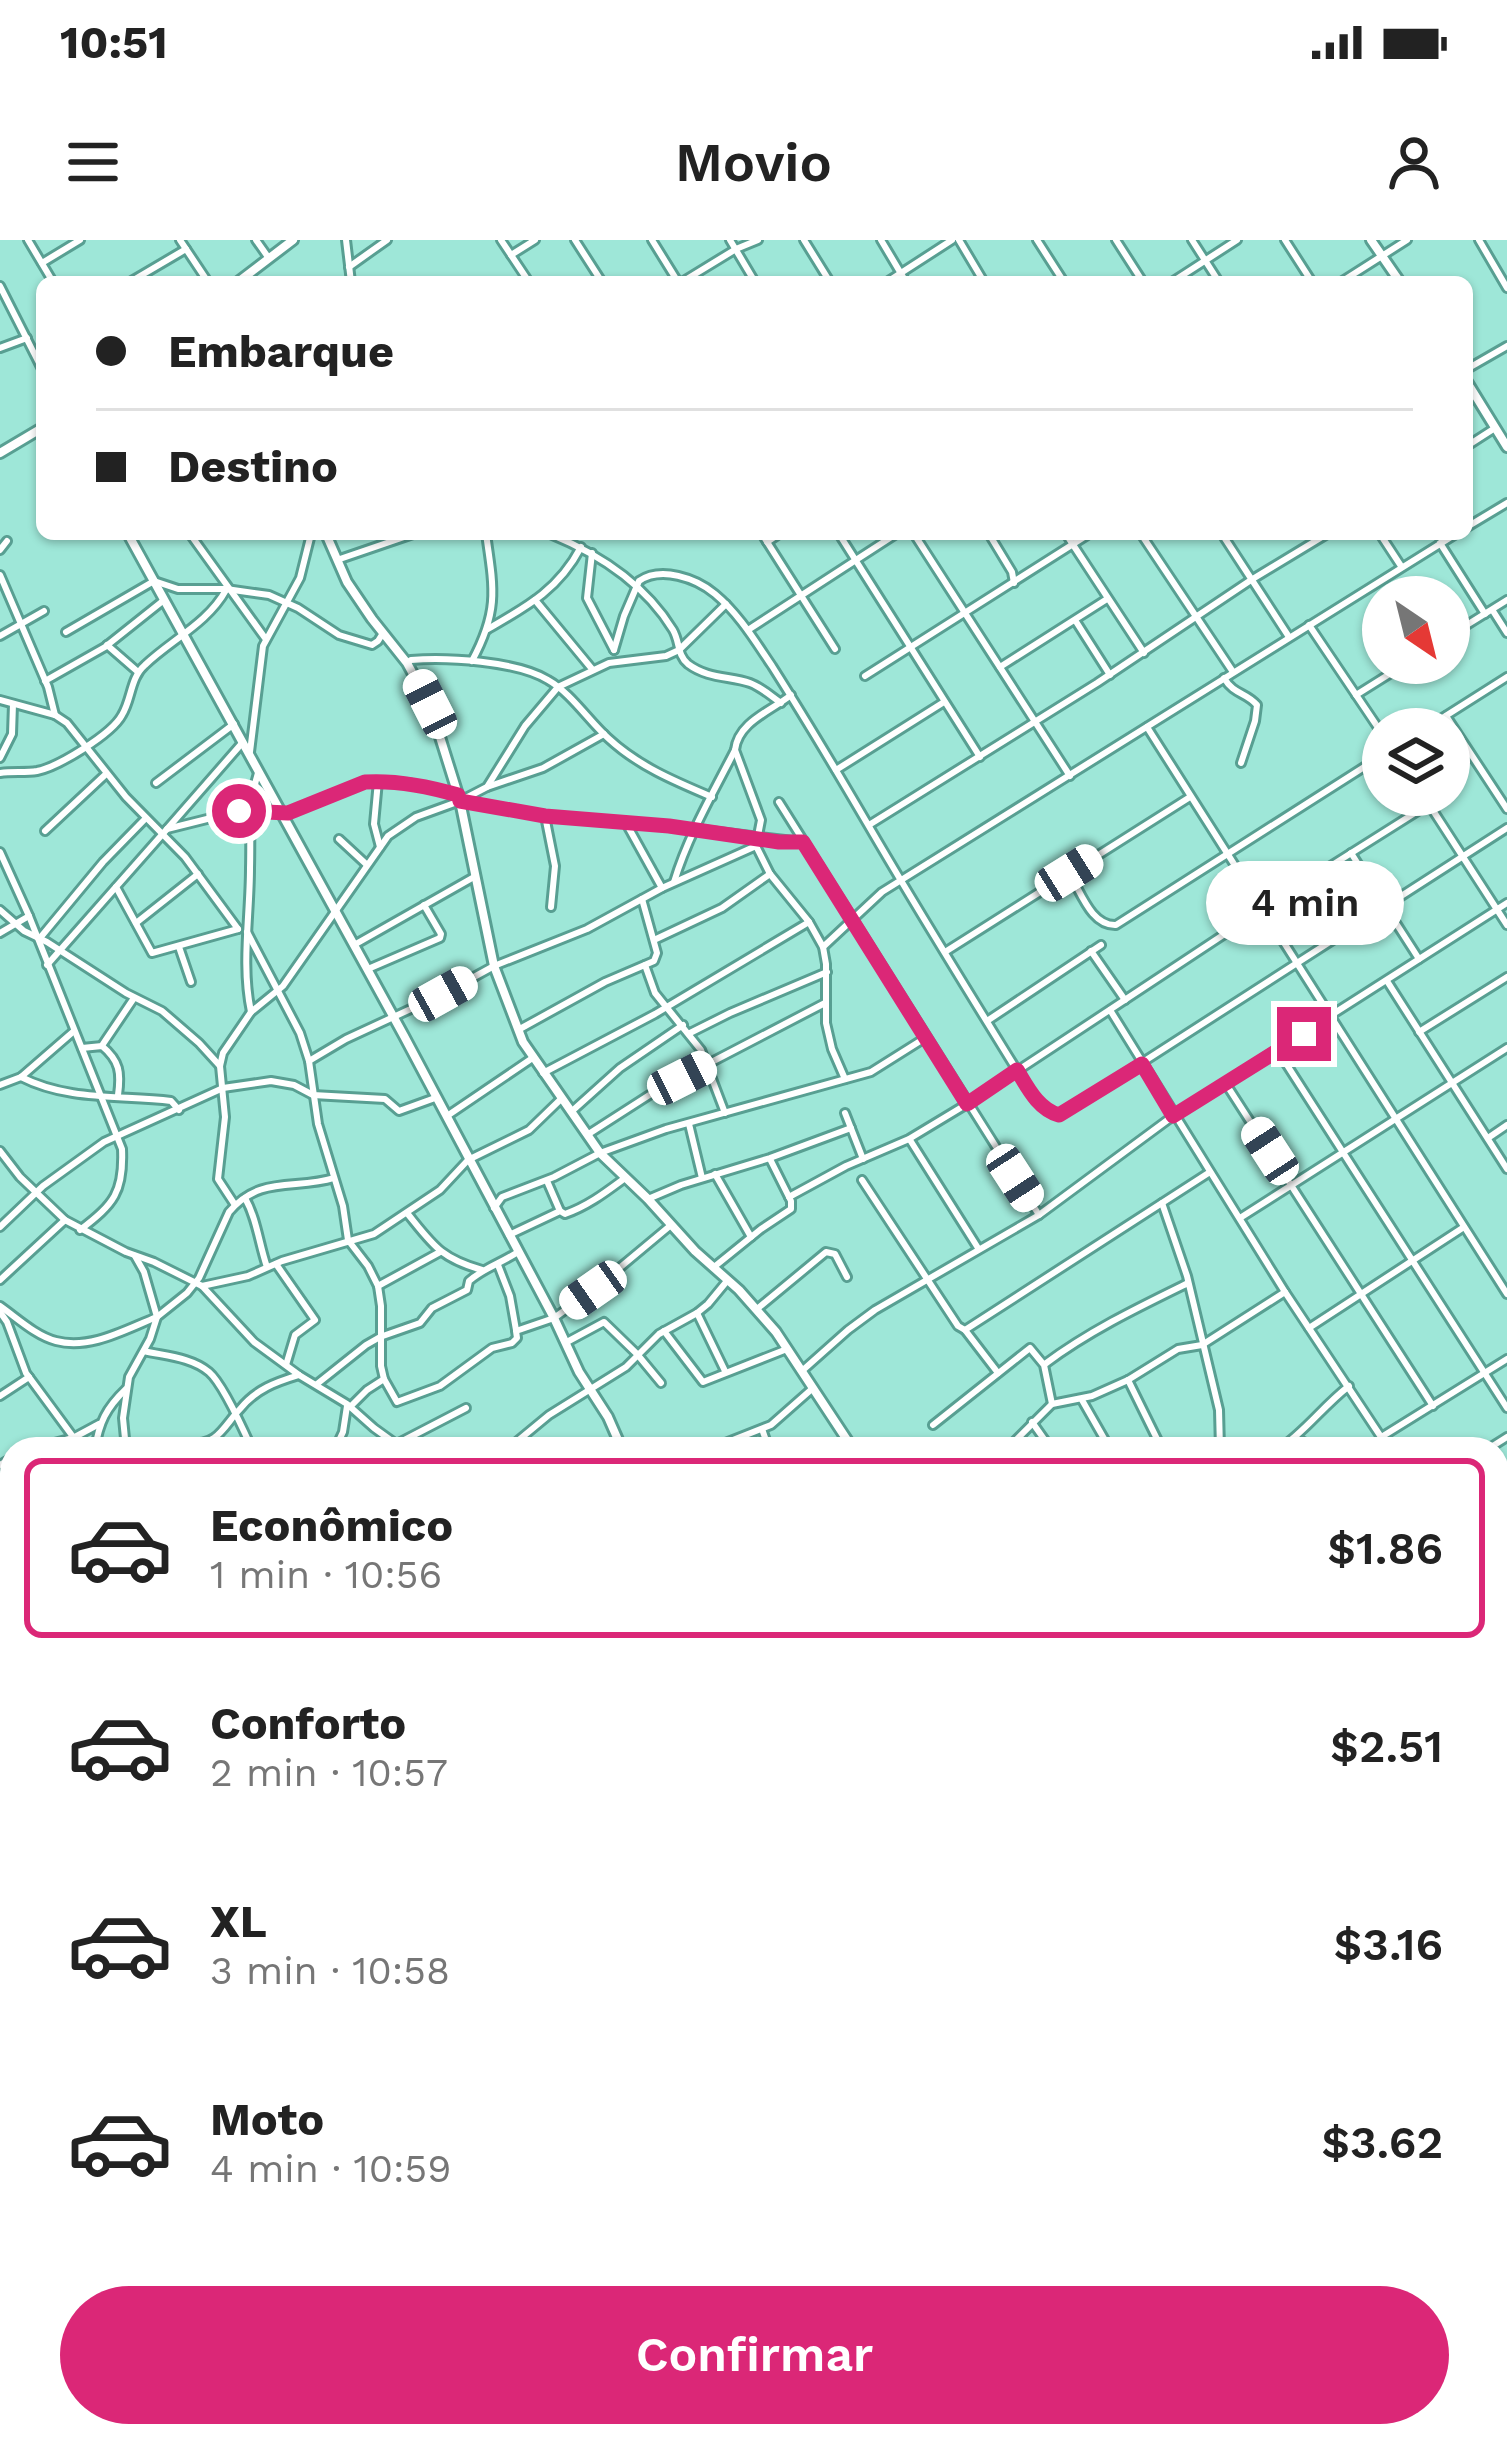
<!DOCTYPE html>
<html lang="pt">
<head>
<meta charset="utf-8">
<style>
  body { margin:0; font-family:"Work Sans",sans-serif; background:#f2f2f2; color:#222; height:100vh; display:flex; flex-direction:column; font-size:45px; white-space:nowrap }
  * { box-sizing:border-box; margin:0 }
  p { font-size:39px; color:#767676 }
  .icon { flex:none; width:66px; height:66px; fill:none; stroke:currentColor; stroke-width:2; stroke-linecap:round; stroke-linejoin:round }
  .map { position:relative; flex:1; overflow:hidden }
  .details { position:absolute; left:0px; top:1197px; width:1509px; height:1011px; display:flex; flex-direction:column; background:#fff; border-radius:36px 36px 0 0; box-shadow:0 3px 9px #0004 }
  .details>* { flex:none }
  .top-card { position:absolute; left:36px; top:36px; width:1437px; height:264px; border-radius:18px; box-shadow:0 3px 9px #0004; display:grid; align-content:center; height:264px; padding:0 60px; background:#fff }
  .needle { width:78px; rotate:145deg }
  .buttons { position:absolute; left:1362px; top:336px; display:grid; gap:24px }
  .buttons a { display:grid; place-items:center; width:108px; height:108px; border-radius:50%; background:#fff; box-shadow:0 3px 9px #0004; font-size:60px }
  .end { position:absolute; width:54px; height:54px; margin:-27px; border:15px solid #db2777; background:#fff; box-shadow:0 0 0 6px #fff }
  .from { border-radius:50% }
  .bubble { position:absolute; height:84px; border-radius:42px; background:#fff; box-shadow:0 3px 9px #0004; font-size:39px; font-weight:600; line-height:84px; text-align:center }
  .car { position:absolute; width:36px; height:72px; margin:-36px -18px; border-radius:15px; box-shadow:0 0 9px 3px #0007; background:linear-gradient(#fff 24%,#345 0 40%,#fff 0 76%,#345 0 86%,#fff 0) }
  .top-card b { display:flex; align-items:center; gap:42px; height:114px; font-size:45px }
  .top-card b+b { border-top:3px solid #e0e0e0 }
  .top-card i { width:30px; height:30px; background:#222 }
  ul { padding:21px 0 0; list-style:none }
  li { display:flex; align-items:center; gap:36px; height:180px; margin:0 24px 18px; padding:0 36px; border:6px solid transparent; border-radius:18px }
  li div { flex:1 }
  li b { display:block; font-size:45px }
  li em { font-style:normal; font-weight:600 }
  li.active { border-color:#db2777 }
  li>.icon { width:108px; height:108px; stroke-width:1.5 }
  .cta { display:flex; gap:24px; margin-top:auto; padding:24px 60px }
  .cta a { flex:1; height:138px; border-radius:72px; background:#db2777; color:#fff; font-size:48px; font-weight:600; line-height:138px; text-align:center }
  .status { display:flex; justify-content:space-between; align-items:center; height:84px; padding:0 60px; background:#fff; direction:ltr }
  .status svg { height:33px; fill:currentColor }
  header { display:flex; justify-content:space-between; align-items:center; height:156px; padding:0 60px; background:#fff; font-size:54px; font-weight:600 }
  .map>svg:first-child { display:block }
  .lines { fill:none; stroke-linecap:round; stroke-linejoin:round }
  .street-casing { stroke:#589f92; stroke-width:12 }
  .secondary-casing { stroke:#589f92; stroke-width:14 }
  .street { stroke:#fff; stroke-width:6 }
  .secondary { stroke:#fff; stroke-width:8 }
  .route { stroke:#db2777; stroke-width:15 }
</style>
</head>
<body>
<div class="status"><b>10:51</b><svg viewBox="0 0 49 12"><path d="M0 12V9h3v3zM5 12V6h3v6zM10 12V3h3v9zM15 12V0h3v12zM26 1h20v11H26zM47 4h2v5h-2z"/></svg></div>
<header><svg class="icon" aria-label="menu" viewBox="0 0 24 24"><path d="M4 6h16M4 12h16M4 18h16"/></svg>Movio<svg class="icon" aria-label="person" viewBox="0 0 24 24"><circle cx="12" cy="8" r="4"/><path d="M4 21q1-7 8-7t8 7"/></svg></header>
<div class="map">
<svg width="1507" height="2207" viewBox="0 0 1507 2207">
  <rect width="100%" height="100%" fill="#9ee7d8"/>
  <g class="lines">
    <defs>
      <g id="street">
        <path d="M28 0 53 42"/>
        <path d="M180 0 208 42"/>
        <path d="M256 0 268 17"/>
        <path d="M346 0 351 42"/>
        <path d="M501 0 529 42"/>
        <path d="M575 0 602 42"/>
        <path d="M652 0 678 42"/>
        <path d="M730 0 755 42"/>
        <path d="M804 0 830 42"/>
        <path d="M881 0 906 42"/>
        <path d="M959 0 984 42"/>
        <path d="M1037 0 1064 42"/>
        <path d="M1116 0 1143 42"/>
        <path d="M1192 0 1219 42"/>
        <path d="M1285 0 1312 42"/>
        <path d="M1479 0 1507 48"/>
        <path d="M511 15 535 0"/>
        <path d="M42 23 80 0"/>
        <path d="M349 27 387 0"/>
        <path d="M130 42 186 9"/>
        <path d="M682 42 736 9 758 0"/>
        <path d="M887 42 952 0"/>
        <path d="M1172 42 1237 0"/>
        <path d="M1341 42 1407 0"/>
        <path d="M0 46 42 129"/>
        <path d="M0 108 27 98"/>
        <path d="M1467 129 1507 106"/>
        <path d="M1467 206 1495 188"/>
        <path d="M1467 287 1507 263"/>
        <path d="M190 294 265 398"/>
        <path d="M550 294C599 314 645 344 673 390 680 402 677 415 688 424 708 439 730 436 750 443 761 447 771 456 781 463"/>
        <path d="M762 294 835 409"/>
        <path d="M839 294 980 517"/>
        <path d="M914 294 1070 536"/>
        <path d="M989 294 1012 332 1014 343"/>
        <path d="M1066 294 1144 413"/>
        <path d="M1141 294 1233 432"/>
        <path d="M1222 294 1289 397"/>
        <path d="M1380 294 1401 326"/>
        <path d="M767 302 779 294"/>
        <path d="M1440 303 1485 374"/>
        <path d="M0 310 7 301"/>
        <path d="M592 313 587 358 614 410"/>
        <path d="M337 320 413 294"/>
        <path d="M0 335 48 447 55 475"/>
        <path d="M535 360 592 429"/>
        <path d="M1493 371 1507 393"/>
        <path d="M1075 380 1110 435"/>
        <path d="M1309 385 1383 495"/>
        <path d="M488 389C528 366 559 349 581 307"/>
        <path d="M748 390 896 294"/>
        <path d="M66 392 154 341 178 349H226L269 355 298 368 339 395 372 405 378 401 383 393"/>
        <path d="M0 396 44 371"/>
        <path d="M1449 396 1507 360"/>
        <path d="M107 405 138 432"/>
        <path d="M614 410 624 376 639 341C661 326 696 338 715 354 739 374 755 401 772 426 805 478 836 530 867 583 921 676 978 767 1034 858L1046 869 1059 876 1507 588"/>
        <path d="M472 421C499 371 494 349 486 294"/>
        <path d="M407 423 411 420C446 417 517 421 548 440 571 453 588 480 608 498 638 526 674 541 712 557"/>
        <path d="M1000 427 1107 359"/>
        <path d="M865 436 1089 294"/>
        <path d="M1224 438C1234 455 1246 452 1257 465L1255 481 1241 523"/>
        <path d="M45 441 105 407 164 360"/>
        <path d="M791 455C771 471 738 482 735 510L761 580 756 606 770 634 809 682 823 707 826 724V783L832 809 845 839"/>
        <path d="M1356 455 1407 423"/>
        <path d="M0 460 55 475 67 483 126 557 185 617 238 689"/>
        <path d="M1446 476 1507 569"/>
        <path d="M1147 487 1507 1054"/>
        <path d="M1425 489 1507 437"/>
        <path d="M250 512 263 406 300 338 311 294"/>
        <path d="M0 518 12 494 13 464"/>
        <path d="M836 530 944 462"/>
        <path d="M0 533C12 531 25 533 37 531 58 527 112 494 122 475 132 459 130 438 145 425 171 400 208 383 226 350"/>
        <path d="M378 541 374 584 380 607"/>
        <path d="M156 543 234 484"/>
        <path d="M487 547 543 528 604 494"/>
        <path d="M1423 555 1507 685"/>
        <path d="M464 562 545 576 669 586 802 602"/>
        <path d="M779 562 1039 975"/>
        <path d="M545 576 555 626 551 667"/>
        <path d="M626 583 662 648"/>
        <path d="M869 585 1097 443 1251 340 1327 294"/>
        <path d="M167 589 243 502"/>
        <path d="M45 591 106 534"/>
        <path d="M339 599 366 624"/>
        <path d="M0 612 29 676 122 909C124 952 114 964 80 990"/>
        <path d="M1351 613 1419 719"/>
        <path d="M1069 633C1081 652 1091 686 1116 685L1383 515"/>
        <path d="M674 642C688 596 713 553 735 510"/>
        <path d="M116 647 152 713 238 689"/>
        <path d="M0 670 24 691 47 702 126 753 162 771 199 803 220 826"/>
        <path d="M136 683 198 634"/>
        <path d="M247 692 300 793 309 821 318 884 343 966 348 1000 368 1026 378 1046 381 1066V1126L384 1139 397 1162 440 1146 492 1108 512 1103 517 1098 516 1091 554 1078 593 1050 671 985"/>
        <path d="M0 693 29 676"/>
        <path d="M40 698 103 622 145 579"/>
        <path d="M654 700 722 668 770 634"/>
        <path d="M354 705 474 637"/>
        <path d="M179 707 191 742"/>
        <path d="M823 707 882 652 1456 294"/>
        <path d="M1091 711 1125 760"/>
        <path d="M945 712 1190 557"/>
        <path d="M47 725 167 589 239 571 288 573 365 542 409 543 458 555"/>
        <path d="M645 725 655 753 701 810 725 873"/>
        <path d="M368 729 440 698 441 694 424 665"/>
        <path d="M1387 741 1507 929"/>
        <path d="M1110 770 1285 1052 1389 1209"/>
        <path d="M251 772C241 725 250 676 250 628 251 595 248 565 258 533"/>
        <path d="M987 781 1101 705"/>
        <path d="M518 790 605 742 654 721 657 713 642 659"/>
        <path d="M1419 792 1507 737"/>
        <path d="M690 793 730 773 827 732"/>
        <path d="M103 804 134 758"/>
        <path d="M82 808 102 806C120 821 121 833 118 855"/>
        <path d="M1278 811 1507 1168"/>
        <path d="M309 821 346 799 443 754 494 726 587 689 662 648 756 606"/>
        <path d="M543 833 655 774 809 682"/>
        <path d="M21 837C68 861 120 855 171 861L179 870"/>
        <path d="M1226 844 1433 1166"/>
        <path d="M0 845 21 837 74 791"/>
        <path d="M571 872 620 828 683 785"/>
        <path d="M845 873 863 919"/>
        <path d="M447 876 534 817"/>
        <path d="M689 884 702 938"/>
        <path d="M587 895 654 852 825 763"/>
        <path d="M1488 898 1507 885"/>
        <path d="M910 900 978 1008"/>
        <path d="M0 911 20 937 65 980 126 1012 154 1022 202 1046 254 1102 299 1135 347 1164 374 1188 403 1209"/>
        <path d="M715 934 751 997"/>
        <path d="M862 940 958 1086 965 1090 1210 932"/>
        <path d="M547 941 560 971"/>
        <path d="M789 957 846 926 909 899 967 864 1264 668 1429 564"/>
        <path d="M245 958C257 979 259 1004 267 1027"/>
        <path d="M648 959 681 945 770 918 851 888"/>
        <path d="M1162 963 1187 1036 1219 1170 1220 1209"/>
        <path d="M235 965 218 939 225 877 220 826 223 813 251 772 283 746 388 596 416 577 460 561 487 547 525 486 558 447 609 423 666 416 679 410 726 364"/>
        <path d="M494 968 502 957 554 937 600 913 666 889 871 832 925 798"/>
        <path d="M407 973C433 1005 440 1018 482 1030"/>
        <path d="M1240 978 1507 808"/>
        <path d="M0 987 43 946 104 902 223 848 271 841 294 845 313 855 385 859 399 871 435 858"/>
        <path d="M509 995 560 971 565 974C588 966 606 952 625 938"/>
        <path d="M276 1024 315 1080 295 1095 286 1125"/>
        <path d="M498 1025 510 1056 516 1090"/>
        <path d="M714 1027 761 989 791 969V961L770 919"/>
        <path d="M0 1040 65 980"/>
        <path d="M202 1046 248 1036 282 1021 374 994 440 950 468 920 529 890 561 859"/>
        <path d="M378 1046 440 1012"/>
        <path d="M0 1066C17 1078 36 1096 56 1101 91 1110 126 1089 157 1077L144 1032 135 1016"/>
        <path d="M757 1069 826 1012 835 1014 847 1037"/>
        <path d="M0 1072 7 1082 26 1133 82 1209"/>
        <path d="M697 1073 725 1131"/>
        <path d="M1309 1088 1464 987"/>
        <path d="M965 1090 998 1133"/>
        <path d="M664 1091 703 1142 787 1109"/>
        <path d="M565 1103 604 1082 637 1114 661 1143"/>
        <path d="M144 1111C165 1116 191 1117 209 1132 223 1144 244 1191 252 1209"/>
        <path d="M1045 1124C1089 1091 1139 1067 1188 1043"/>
        <path d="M803 1130 848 1090 875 1070 1039 975 1173 876 1507 663"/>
        <path d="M1128 1140 1162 1209"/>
        <path d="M317 1144 366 1105 380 1097 420 1083 432 1068 467 1050 469 1041C484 1028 501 1023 518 1012"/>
        <path d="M0 1156 29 1137"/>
        <path d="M1082 1160 1110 1209"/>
        <path d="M350 1167 367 1150 384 1139"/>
        <path d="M1032 1182 1051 1209"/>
        <path d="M933 1185 1030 1108 1044 1125 1052 1164"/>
        <path d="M762 1189 769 1209"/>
        <path d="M1383 1196 1507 1119"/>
        <path d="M1295 1198 1318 1209"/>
        <path d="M619 1203 648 1209"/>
        <path d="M32 1209 73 1198 99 1184"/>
        <path d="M95 1209C99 1183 106 1168 126 1149"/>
        <path d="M126 1209 123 1178 129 1137 150 1099 157 1077 187 1053 199 1038 229 972C260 935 295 950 334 938"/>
        <path d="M167 1209C183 1200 200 1208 214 1198 224 1191 231 1178 240 1169 256 1149 276 1142 299 1135"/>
        <path d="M335 1209 343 1192 347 1166"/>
        <path d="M387 1209 466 1168"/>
        <path d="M508 1209 549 1175 626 1127 659 1094 697 1073 708 1064 727 1041"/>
        <path d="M710 1209 771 1185 813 1148"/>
        <path d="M1007 1209 1052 1164 1092 1156 1128 1140 1178 1109 1202 1105 1285 1052"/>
        <path d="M1279 1209C1305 1192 1323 1166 1349 1146"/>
        <path d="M1488 1209 1507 1197"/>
        <path d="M0 1225 12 1218"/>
        <path d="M1497 1275 1507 1269"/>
        <path d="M0 1280 12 1296"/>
        <path d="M1497 1377 1507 1370"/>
        <path d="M0 1387 12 1379"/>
        <path d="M1497 1408 1507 1427"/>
        <path d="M1497 1475 1507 1473"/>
        <path d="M0 1525 12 1517"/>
        <path d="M0 1556 12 1574"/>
        <path d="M1497 1560 1507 1545"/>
        <path d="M1497 1572 1507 1590 1497 1593"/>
        <path d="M1497 1744 1507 1739"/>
        <path d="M0 1833 12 1850"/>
        <path d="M1497 1849 1507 1837"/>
        <path d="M1497 1948 1507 1942"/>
        <path d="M0 1962 12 1953"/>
        <path d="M1497 2009 1507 2031"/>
        <path d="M1497 2041 1507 2038"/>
        <path d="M0 2052 12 2055"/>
        <path d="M1497 2127H1501L1507 2135"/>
        <path d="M0 2145 12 2158"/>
        <path d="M1497 2183 1507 2167"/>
        <path d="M33 2196 39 2207"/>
        <path d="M298 2196 302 2207"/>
        <path d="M502 2196 503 2207"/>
        <path d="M642 2196 650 2207"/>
        <path d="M727 2196 735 2207"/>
        <path d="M801 2196 808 2207"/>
        <path d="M1088 2196 1096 2207"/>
        <path d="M1310 2196 1315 2202 1327 2203 1352 2196"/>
        <path d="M1411 2196 1418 2207"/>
        <path d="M598 2201 610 2196"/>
        <path d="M45 2207 62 2196"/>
        <path d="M185 2207 201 2196"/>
        <path d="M251 2207 268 2196"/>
        <path d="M521 2207 525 2196"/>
        <path d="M766 2207 773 2196"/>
        <path d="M904 2207 921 2202 927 2207"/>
        <path d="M991 2207 1000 2196"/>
        <path d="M1130 2207 1151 2197"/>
        <path d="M1248 2207 1263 2196"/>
        <path d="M1483 2207 1489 2196"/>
      </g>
      <g id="secondary">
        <path d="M1371 0 1400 42"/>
        <path d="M238 42 293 0"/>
        <path d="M1467 142 1507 207"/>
        <path d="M0 213 42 188"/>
        <path d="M128 294 404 796 554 1078 579 1132 608 1177 622 1209"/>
        <path d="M326 294 347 342 372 379 407 423 430 465 460 561 494 726 523 802 600 913 648 959 695 1011 739 1050 776 1092 853 1209"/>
        <path d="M1497 1812 1507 1822"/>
        <path d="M1151 2196 1157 2207"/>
      </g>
    </defs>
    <use href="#street" class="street-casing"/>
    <use href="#secondary" class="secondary-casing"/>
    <use href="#street" class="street"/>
    <use href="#secondary" class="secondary"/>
  </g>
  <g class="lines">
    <path class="route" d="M239 571 288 573 365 542C397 540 427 546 458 555L460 561 545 576 669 586 779 602H803L967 864 1017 830C1028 848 1038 869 1059 875L1142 824 1173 876 1304 794"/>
  </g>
</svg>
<div class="buttons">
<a><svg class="needle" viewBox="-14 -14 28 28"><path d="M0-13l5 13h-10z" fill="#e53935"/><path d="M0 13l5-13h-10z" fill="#767676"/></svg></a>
<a><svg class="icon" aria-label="layers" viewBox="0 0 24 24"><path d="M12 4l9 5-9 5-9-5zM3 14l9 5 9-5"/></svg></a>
</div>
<i class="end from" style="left:239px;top:571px"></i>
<i class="end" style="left:1304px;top:794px"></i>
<div class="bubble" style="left:1206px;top:621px;width:198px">4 min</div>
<i class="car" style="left:430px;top:464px;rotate:333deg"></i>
<i class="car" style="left:1069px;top:633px;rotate:58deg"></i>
<i class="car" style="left:443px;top:754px;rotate:61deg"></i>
<i class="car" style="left:682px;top:838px;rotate:63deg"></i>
<i class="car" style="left:1270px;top:911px;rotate:327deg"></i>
<i class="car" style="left:1015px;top:938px;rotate:147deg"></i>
<i class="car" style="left:593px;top:1050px;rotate:235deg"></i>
<div class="top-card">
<b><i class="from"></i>Embarque</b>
<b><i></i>Destino</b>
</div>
<section class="details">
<ul>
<li class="active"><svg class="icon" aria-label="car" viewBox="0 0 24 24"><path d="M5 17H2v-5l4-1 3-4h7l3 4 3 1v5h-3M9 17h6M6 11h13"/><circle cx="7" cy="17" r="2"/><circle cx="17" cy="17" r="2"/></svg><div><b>Econômico</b><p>1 min · 10:56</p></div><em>$1.86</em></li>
<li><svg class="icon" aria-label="car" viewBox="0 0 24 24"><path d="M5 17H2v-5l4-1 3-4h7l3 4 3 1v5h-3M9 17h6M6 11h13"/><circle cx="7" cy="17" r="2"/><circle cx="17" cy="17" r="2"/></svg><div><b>Conforto</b><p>2 min · 10:57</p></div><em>$2.51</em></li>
<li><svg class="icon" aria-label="car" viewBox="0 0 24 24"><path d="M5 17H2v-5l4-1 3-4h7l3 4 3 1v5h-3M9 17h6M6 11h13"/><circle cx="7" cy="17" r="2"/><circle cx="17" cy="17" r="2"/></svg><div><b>XL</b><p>3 min · 10:58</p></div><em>$3.16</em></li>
<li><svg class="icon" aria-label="car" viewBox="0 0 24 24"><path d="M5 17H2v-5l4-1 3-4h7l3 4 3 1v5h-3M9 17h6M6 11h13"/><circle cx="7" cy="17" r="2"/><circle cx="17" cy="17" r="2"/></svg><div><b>Moto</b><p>4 min · 10:59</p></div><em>$3.62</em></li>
</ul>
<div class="cta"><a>Confirmar</a></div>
</section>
</div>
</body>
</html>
